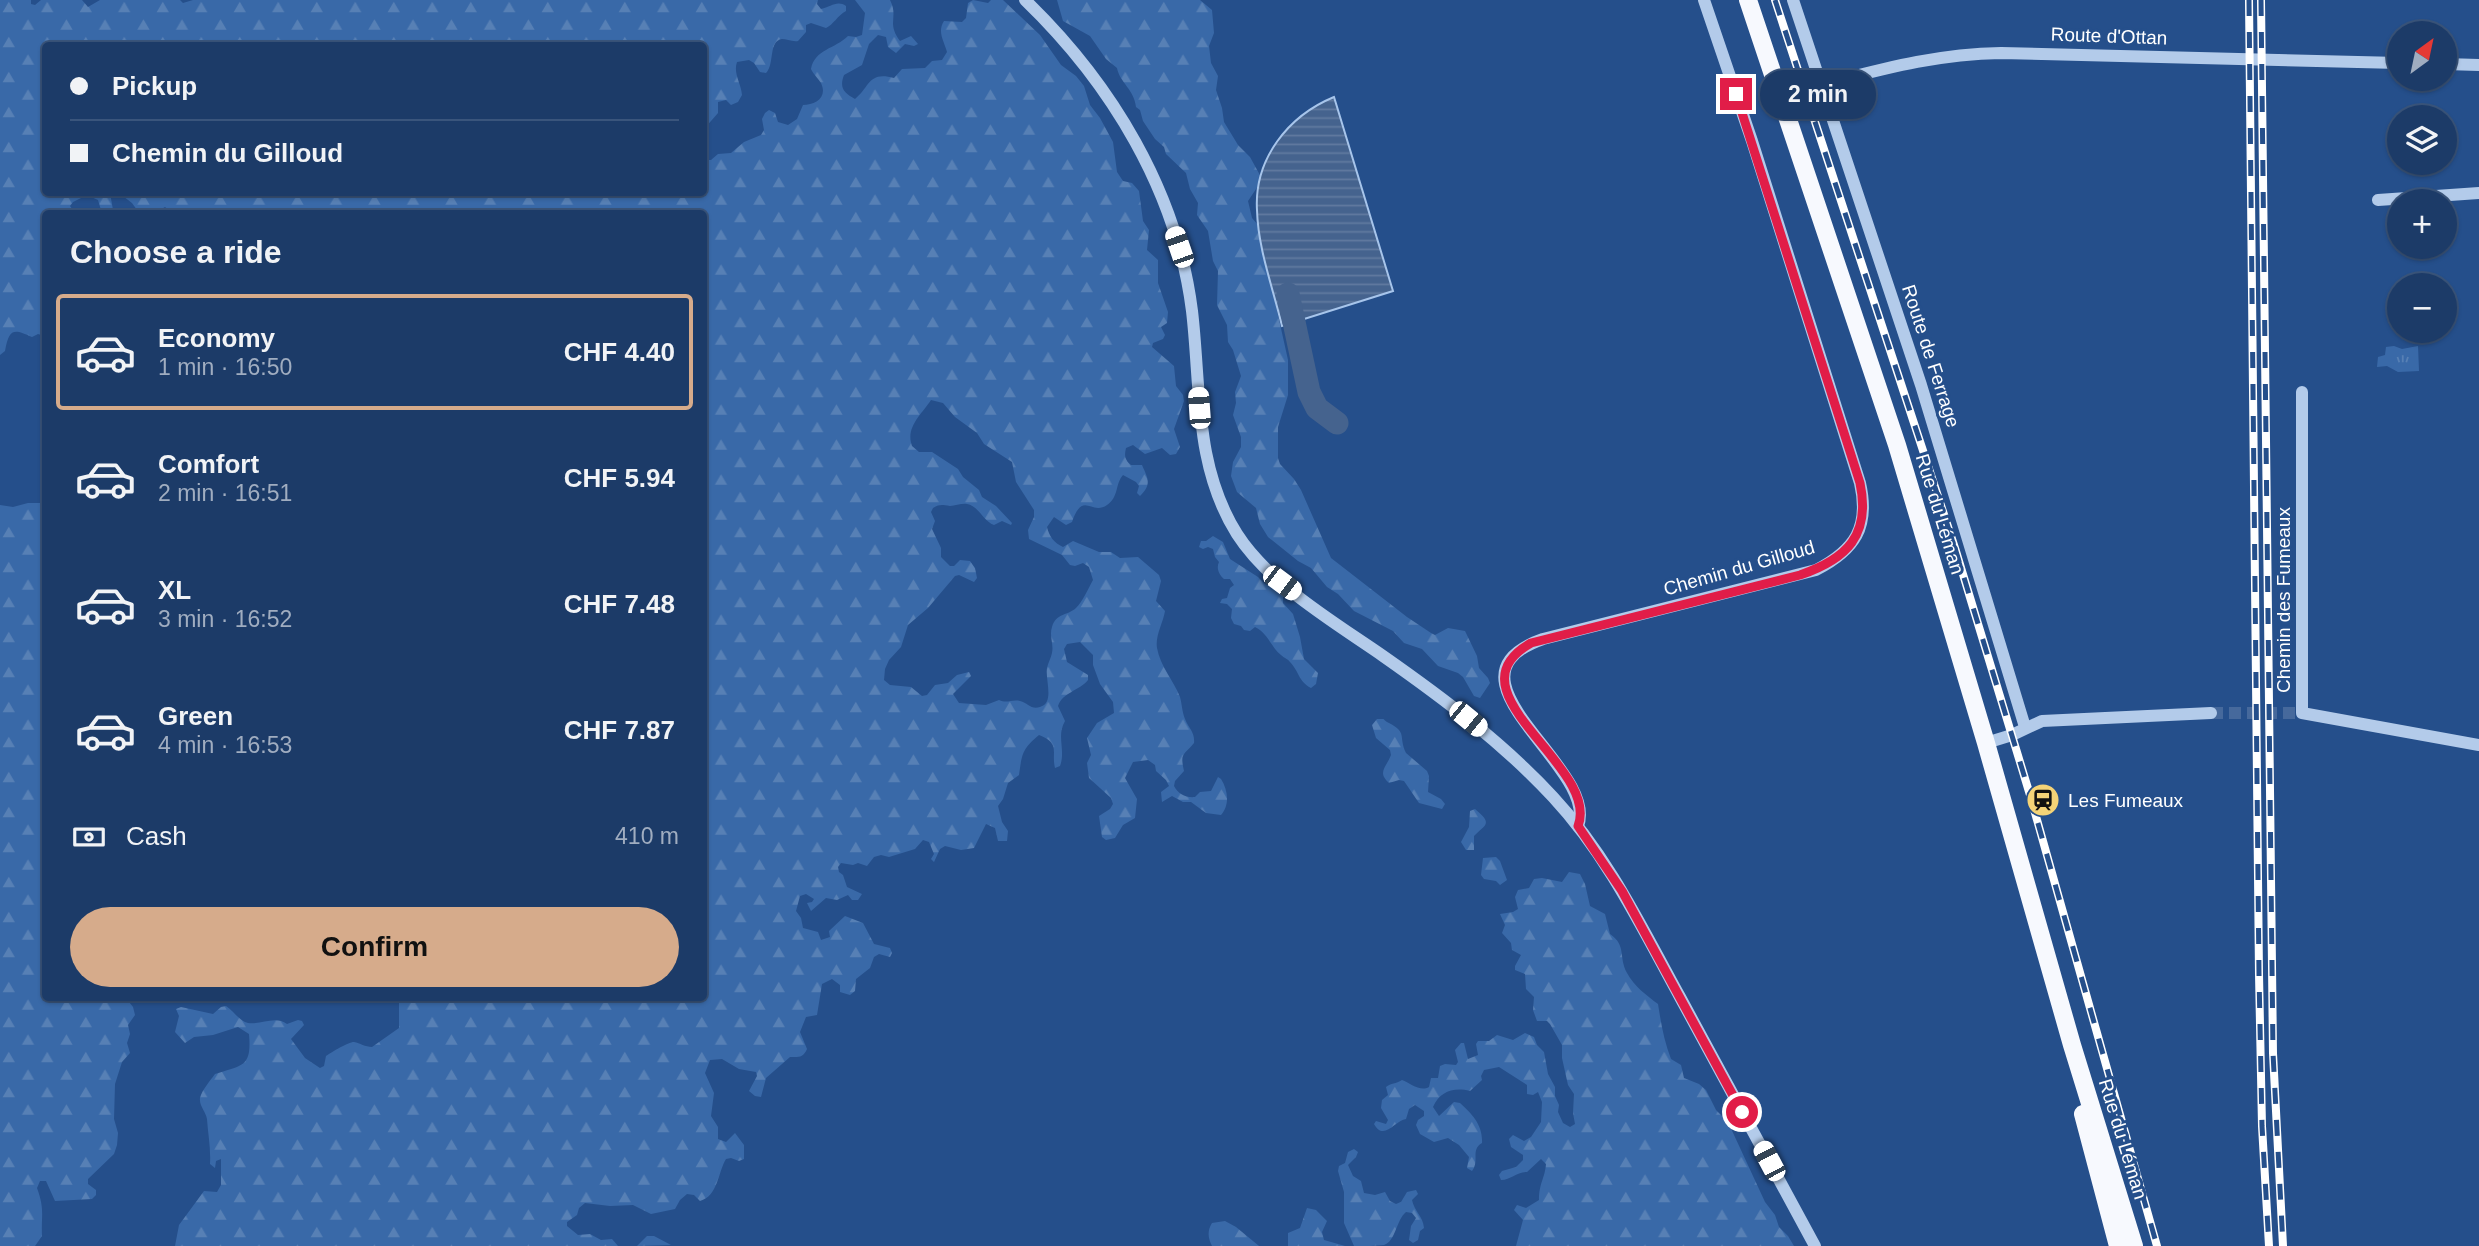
<!DOCTYPE html>
<html lang="en">
<head>
<meta charset="utf-8">
<style>
  body { margin:0; font-family:Arial,sans-serif; background:#294671; color:#f1f3f6; height:100vh; display:flex; flex-direction:column; font-size:26px; white-space:nowrap }
  * { box-sizing:border-box; margin:0 }
  p { font-size:23px; color:#a0adc0 }
  .icon { flex:none; width:38px; height:38px; fill:none; stroke:currentColor; stroke-width:2; stroke-linecap:round; stroke-linejoin:round }
  .map { position:relative; flex:1; overflow:hidden }
  .details { position:absolute; left:42px; top:210px; width:665px; height:791px; display:flex; flex-direction:column; background:#1c3b68; border-radius:7px; box-shadow:0 2px 5px #0004,0 0 0 2px #3a557c }
  .details>* { flex:none }
  .top-card { position:absolute; left:42px; top:42px; width:665px; height:154px; border-radius:7px; box-shadow:0 2px 5px #0004,0 0 0 2px #3a557c; display:grid; align-content:center; height:154px; padding:0 28px; background:#1c3b68 }
  .needle { width:46px; rotate:33deg }
  .controls { position:absolute; left:2387px; top:21px; display:grid; gap:14px }
  .controls a { display:grid; place-items:center; width:70px; height:70px; border-radius:50%; background:#1c3b68; box-shadow:0 2px 5px #0004,0 0 0 2px #3a557c; font-size:35px }
  .end { position:absolute; width:32px; height:32px; margin:-16px; border:9px solid #e11d48; background:#fff; box-shadow:0 0 0 4px #fff }
  .from { border-radius:50% }
  .bubble { position:absolute; height:49px; border-radius:24px; background:#1c3b68; box-shadow:0 2px 5px #0004,0 0 0 2px #3a557c; font-size:23px; font-weight:700; line-height:49px; text-align:center }
  .car { position:absolute; width:21px; height:42px; margin:-21px -10px; border-radius:9px; box-shadow:0 0 5px 2px #0007; background:linear-gradient(#fff 24%,#345 0 40%,#fff 0 76%,#345 0 86%,#fff 0) }
  .top-card b { display:flex; align-items:center; gap:24px; height:66px; font-size:26px }
  .top-card b+b { border-top:2px solid #3a557c }
  .top-card i { width:18px; height:18px; background:#f1f3f6 }
  ul { padding:0; list-style:none }
  li { display:flex; align-items:center; gap:21px; height:116px; margin:0 14px 10px; padding:0 14px; border:4px solid transparent; border-radius:7px }
  li div { flex:1 }
  li b { display:block; font-size:26px }
  li em { font-style:normal; font-weight:700 }
  li.current { border-color:#d6ab8b }
  li>.icon { width:63px; height:63px; stroke-width:1.5 }
  h2 { padding:0 28px; font-size:32px; line-height:84px }
  .pay { display:flex; align-items:center; gap:18px; height:77px; padding:0 28px; font-size:26px }
  .pay p { margin-inline-start:auto }
  .cta { display:flex; gap:14px; margin-top:auto; padding:14px 28px }
  .cta a { flex:1; height:80px; border-radius:42px; background:#d6ab8b; color:#111; font-size:28px; font-weight:700; line-height:80px; text-align:center }
  .map>svg:first-child { display:block }
  .grass { fill:url(#grass-tufts) }
  .forest { fill:url(#forest-firs); fill-rule:evenodd }
  .water { fill:url(#water-rules); stroke:#a7c5eb; stroke-width:2 }
  .lines { fill:none; stroke-linecap:round; stroke-linejoin:round }
  .canal { stroke:#45638e; stroke-width:23 }
  .minor-tunnel { stroke:#46699c; stroke-width:12; stroke-dasharray:12 6; stroke-linecap:butt }
  .minor { stroke:#b3cbea; stroke-width:12 }
  .major { stroke:#f7f9fe; stroke-width:18 }
  .rail-casing { stroke:#fff; stroke-width:8 }
  .rail { stroke:#254f8b; stroke-width:5; stroke-dasharray:16; stroke-linecap:butt }
  .route { stroke:#e11d48; stroke-width:9 }
  .labels { text-anchor:middle; dominant-baseline:central; stroke-width:6; stroke-linejoin:round; paint-order:stroke }
  .street-label { font-size:19px; fill:#fff; stroke:#254f8b }
  .poi-label { font-size:19px; fill:#fff; stroke:#254f8b; text-anchor:start }
</style>
</head>
<body>
<div class="map">
<svg width="2479" height="1246" viewBox="0 0 2479 1246">
  <defs>
    <pattern id="grass-tufts" width="24" height="20" patternUnits="userSpaceOnUse" patternTransform="scale(1.75)"><rect width="24" height="20" fill="#3969a8"/><path d="M3 7l-1-3M5 7V3M7 7l1-3M15 17l-1-3M17 17v-4M19 17l1-3" fill="none" stroke="#5780b5"/></pattern>
    <pattern id="forest-firs" width="22" height="20" patternUnits="userSpaceOnUse" patternTransform="scale(1.75)"><rect width="22" height="20" fill="#3969a8"/><path d="M5 1l3.5 6h-7zM16 11l3.5 6h-7z" fill="#5780b5"/></pattern>
    <pattern id="water-rules" width="6" height="5" patternUnits="userSpaceOnUse" patternTransform="scale(1.75)"><rect width="6" height="5" fill="#45638e"/><path d="M0 2.5h6" fill="none" stroke="#617a9f"/></pattern>
  </defs>
  <rect width="100%" height="100%" fill="#254f8b"/>
  <path class="grass" d="M2394 346 2402 349 2418 346 2419 371 2398 372 2387 366 2377 367 2378 357 2385 355 2386 347Z"/>
  <g class="forest">
    <path d="M0 0H31V4L35 5 41 0H82L88 7 100 0H180L183 3 193 0H818L817 4 821 9C831 7 837 0 846 6V11C838 15 833 25 826 28L811 23 806 25V32L798 41C793 42 786 39 782 39 768 41 775 64 766 73L760 72 754 63 749 60 737 62C733 73 741 83 742 95L738 102 731 105 726 100 718 102V113L704 129V46H46V192L110 193 113 210 111 213H105L101 210 98 200 87 195 73 202 70 206 75 213 46 214 45 336 38 334 32 337C13 328 9 329 5 351L0 355Z"/>
    <path d="M855 0H890C899 18 886 22 900 41L911 36 918 44 914 46 905 44 896 53 888 47 886 37 878 35 869 44 862 65 844 75C839 88 844 93 855 99 870 87 868 71 894 78L902 69 925 68 932 61 942 60 947 52C944 41 937 32 944 21L962 22 966 18 968 3 973 0 988 3 991 0H1003L1040 35 1061 65 1076 76 1084 86 1090 105 1100 118 1113 142 1117 172 1123 181 1132 183 1139 191 1143 221 1149 230 1147 250 1158 260V283L1168 312 1167 323 1161 327 1165 335 1163 339 1153 343 1152 347 1174 366 1176 386 1183 395 1184 401 1174 429 1180 447 1176 454 1170 455 1162 448 1145 454 1133 445 1126 448C1124 456 1125 460 1131 465H1142C1148 479 1152 484 1140 496L1137 493 1139 486 1136 482 1123 475C1115 484 1119 497 1107 505 1091 516 1083 490 1072 522L1066 525 1054 517 1047 527C1049 536 1054 543 1063 547L1073 541 1099 552H1111L1120 558 1138 557 1159 575 1161 581 1156 601 1165 611C1163 623 1155 636 1157 648 1160 666 1174 681 1180 697 1182 704 1182 712 1185 719 1189 729 1195 732 1194 743 1183 756 1180 753 1184 771L1175 781 1174 786C1178 794 1186 798 1195 797L1200 792 1211 791 1218 777 1221 779C1228 790 1230 805 1221 815L1206 813 1191 802H1183L1172 796 1162 802 1161 792 1169 786 1166 780 1156 771 1155 765 1148 760 1133 762 1125 778 1137 799 1135 818 1123 825 1115 838 1106 840 1102 837 1099 816 1110 809 1113 804 1111 798 1089 778 1087 763 1091 755 1087 738 1097 723 1114 713 1113 702 1100 684 1093 665V655L1080 642 1067 644 1064 649 1067 662 1088 675V680C1079 691 1063 692 1058 706L1065 721C1056 736 1066 750 1060 766L1055 768C1051 751 1061 744 1039 735 1022 749 1022 754 1019 775L1008 783 1003 799 998 806 1002 822 1008 831 1007 841H998L995 828 986 824 974 848 961 850 945 846 940 849 934 862 931 859 934 854 929 842 923 840 915 849 889 857 881 855 874 857 867 866 858 863 853 865 841 863 838 867 839 872 843 875 847 887 862 894 858 900H852L848 895 837 900 826 898 811 911 807 903 812 902 814 899 806 894 800 896 796 911 801 918 803 928 818 932 821 940 830 937 829 931 845 916 863 923 874 944 890 948 892 953 890 957 879 954 874 957 870 968 856 979 855 991 850 995 840 992V985L832 979 822 984 817 1015 806 1017 800 1032 807 1049C803 1058 799 1057 790 1057L766 1078 761 1097 755 1096 749 1091 757 1076 756 1072 739 1069 722 1059 710 1060 705 1073 714 1093 711 1116 718 1127V1139L726 1142 735 1133 744 1145V1159L739 1161 731 1158 726 1159C718 1172 718 1196 700 1201L694 1195 687 1194 680 1200 675 1209 651 1214 633 1205 610 1206 585 1203 579 1208 577 1215 567 1222V1226L578 1235 590 1234 601 1240 612 1239 618 1246H175L179 1225 204 1191 217 1192 221 1185V1159L216 1161 215 1168 210 1164C211 1149 208 1134 207 1119 206 1112 199 1106 200 1098 202 1090 210 1081 215 1074 242 1065 252 1068 249 1034L238 1027 213 1035 194 1037 185 1043 175 1032 179 1016 176 1009 181 1007 213 1014 221 1007 226 1006C234 1011 239 1021 248 1023 262 1025 275 1015 287 1024L298 1020 302 1021 304 1025 291 1039 305 1058 320 1068 324 1066 326 1056C332 1052 348 1042 354 1042 360 1043 365 1047 372 1047L399 1028V998H704V214H174L165 207 158 211V213L140 214 132 203 119 193 704 192V160H711L718 154 731 153 744 142 761 135 764 130 762 119 765 113 769 110 775 113 778 122 788 125 797 119 803 105C815 105 828 98 821 83 818 78 813 74 811 69 815 49 835 49 848 36L856 37 862 35 865 13ZM931 400 943 403 955 417 977 433 984 444 1012 462 1016 482 1034 510V517L1028 530 1029 539 1062 555 1070 565 1075 566 1083 563 1089 567 1093 580C1088 589 1083 601 1076 608 1067 616 1056 613 1052 627 1049 636 1054 644 1052 653 1051 658 1048 663 1047 668 1045 680 1055 703 1040 707 1031 710 1028 703 1020 701 1012 699 1007 704 999 700L986 705 959 703 953 694 971 676 969 672 957 675 948 683 935 685 927 695 922 696 911 687 890 685 884 680 885 669 889 660 901 647 908 625 928 608 955 576 959 575 974 582 977 578 975 568 970 561 960 560 954 566H950L941 557V548L932 529 935 521 931 512 933 508C940 504 942 505 950 506 955 506 962 503 967 504 979 506 983 521 994 525L1002 521 1011 525 1012 523 996 506 982 497 979 490 963 477 958 469 932 452H919L912 446C905 427 922 414 931 400Z"/>
    <path d="M1057 0H1200L1212 10 1214 33 1209 46 1211 63 1218 76 1216 90 1222 108 1224 122 1238 145 1250 157 1261 177 1260 183 1248 201 1252 218 1258 225 1288 360V395L1278 427V458L1280 464 1294 479 1301 490 1331 558 1407 617 1431 633 1435 635 1448 628 1465 631 1477 656 1479 668 1488 678 1490 683 1480 698 1474 696 1463 677 1458 673 1438 666 1422 649 1404 643 1393 631 1354 611 1338 594 1327 587 1311 568 1298 561 1268 537 1260 524 1256 508 1237 492 1231 476 1233 462 1241 447V437L1233 415 1236 403 1235 392 1241 376 1233 350 1228 342 1227 325 1217 305 1218 271 1213 261 1208 231 1197 215 1198 203 1190 189 1186 173 1166 154 1164 147 1155 139 1143 121 1140 110 1136 107C1134 89 1120 83 1117 68L1106 59 1090 36 1063 21Z"/>
    <path d="M28 503H46V998H126L133 1007 135 1015 128 1025 130 1034 127 1043 130 1053 122 1062 115 1084 114 1119 118 1133 117 1145 114 1154 88 1179V1184L96 1190V1195L92 1199 55 1201 46 1181H40L37 1188C45 1210 41 1215 42 1236L35 1246H0V505L13 507Z"/>
    <path d="M1213 536 1223 542 1230 559 1258 577 1265 584 1283 593V603L1293 614 1300 637 1304 659 1318 673 1316 684 1311 688C1298 681 1299 671 1290 662 1288 659 1284 658 1281 655 1271 647 1267 632 1255 627L1250 631 1244 630 1241 626 1234 624 1231 618 1232 609 1227 604 1220 603 1222 599 1227 598 1230 588 1234 585 1230 579H1224C1219 575 1216 568 1219 562L1215 557 1213 549 1208 547 1203 549 1199 547 1201 541H1206Z"/>
    <path d="M1377 719C1388 719 1380 718 1389 723 1408 733 1398 736 1406 753L1427 771 1429 776 1428 792 1441 799 1445 804 1442 809 1419 803 1404 781 1399 780 1389 783C1377 772 1386 768 1391 755L1390 750 1376 738 1372 725Z"/>
    <path d="M1475 809C1493 824 1486 824 1474 836V850H1466L1461 842 1469 827 1470 811Z"/>
    <path d="M1496 857 1500 861 1507 880 1500 885 1496 881 1484 879 1481 875 1483 858Z"/>
    <path d="M1569 872 1580 874 1585 884 1590 906 1605 914 1610 934C1627 946 1618 956 1627 973 1634 986 1647 996 1658 1004 1661 1023 1664 1041 1671 1059L1681 1065 1684 1078 1699 1084 1706 1090 1716 1110 1728 1122 1765 1202 1775 1215 1779 1227 1788 1236 1794 1246H1516L1523 1220 1514 1210 1517 1205 1526 1208 1539 1200C1539 1183 1545 1178 1546 1164L1541 1159 1527 1172C1516 1172 1511 1180 1501 1180L1499 1175 1502 1171 1516 1167 1523 1160V1155L1511 1147 1509 1139 1513 1135 1524 1141 1531 1137 1541 1122 1542 1102 1538 1092 1533 1095 1527 1094V1085L1499 1067 1484 1070 1481 1076 1482 1080 1470 1091C1454 1087 1440 1091 1433 1107L1439 1116 1454 1102 1460 1103C1472 1114 1483 1125 1482 1143 1470 1150 1480 1161 1472 1171L1467 1168 1469 1157 1459 1145 1448 1138 1434 1142 1420 1134 1416 1125 1418 1120 1424 1116V1111L1415 1105 1409 1109 1406 1119C1395 1120 1384 1142 1374 1124L1376 1121 1386 1124 1388 1120 1381 1108 1382 1100 1388 1095 1386 1087C1391 1083 1396 1084 1402 1080 1410 1083 1420 1092 1429 1087L1431 1078H1438L1440 1066 1445 1064 1456 1065 1458 1062 1455 1050 1461 1043H1464L1468 1059 1478 1055 1476 1044 1478 1041H1489L1497 1035 1513 1040 1525 1033 1534 1037 1537 1045 1544 1052 1548 1074 1555 1087V1096L1559 1105 1558 1112 1563 1123 1570 1127 1575 1124 1573 1113 1574 1094 1568 1085 1562 1058V1045L1550 1024 1547 1021H1537L1533 1010 1534 997 1526 989 1525 974 1515 970V966L1521 955 1512 950 1511 943 1502 933 1505 925 1500 914 1513 912 1518 909 1515 897 1518 890 1529 888 1534 879 1542 878 1562 882Z"/>
    <path d="M1354 1149 1358 1152 1356 1157 1348 1165 1353 1176 1361 1181 1364 1193 1375 1195 1385 1192 1390 1201 1396 1204 1401 1202 1407 1192 1416 1190 1418 1194 1412 1200C1414 1211 1423 1216 1424 1228L1420 1231 1418 1240 1413 1243 1409 1240 1411 1226 1416 1218 1412 1213 1406 1212C1396 1220 1396 1241 1384 1245 1376 1246 1363 1246 1354 1246L1344 1223V1192L1338 1171 1339 1166 1345 1163 1348 1152Z"/>
    <path d="M1307 1208 1316 1210 1327 1221 1322 1232 1324 1240 1345 1246H1288V1233L1300 1228Z"/>
    <path d="M1225 1221 1236 1227 1259 1246H1212C1208 1238 1207 1231 1212 1223Z"/>
    <path d="M647 1236H654L671 1245 637 1246Z"/>
  </g>
  <path class="water" d="M1334 97 1393 291 1282 326C1273 288 1258 249 1257 210 1254 159 1288 116 1334 97Z"/>
  <g class="lines">
    <path class="canal" d="M1288 294 1309 392 1317 408 1337 423"/>
    <path class="minor-tunnel" d="M2211 713H2302"/>
    <g class="minor">
      <path d="M1025 0C1111 83 1177 191 1192 311 1201 387 1194 466 1237 534 1269 584 1334 622 1383 656 1443 698 1503 743 1553 797 1608 856 1642 928 1680 997 1725 1080 1770 1163 1815 1246"/>
      <path d="M1793 0 1921 385 2025 727"/>
      <path d="M2445 64 2479 65"/>
      <path d="M1820 85C1883 69 1936 54 2001 53L2399 63"/>
      <path d="M2378 200 2479 193"/>
      <path d="M2302 392V713L2479 745"/>
      <path d="M1986 743 2012 735 2042 721 2211 713"/>
      <path d="M1578 826C1600 767 1431 678 1543 639L1816 570C1855 550 1870 527 1860 483L1752 141 1704 0"/>
    </g>
    <g class="major">
      <path d="M1748 0 1897 445 1986 743 2072 1045 2134 1246"/>
      <path d="M2083 1114 2118 1246"/>
    </g>
    <defs>
      <g id="rail">
        <path d="M1775 0 1955 548 2030 795 2157 1246"/>
        <path d="M2249 0 2259 974 2262 1126 2269 1246"/>
        <path d="M2261 0 2273 1053 2283 1246"/>
      </g>
    </defs>
    <use href="#rail" class="rail-casing"/>
    <use href="#rail" class="rail"/>
  </g>
  <g class="lines">
    <path class="route" d="M1736 94 1860 483C1871 535 1847 559 1800 575L1531 643C1444 692 1601 766 1578 826L1622 891 1742 1112"/>
  </g>
  <defs>
    <symbol id="station-disc" viewBox="-11 -11 22 22"><circle r="9.5" fill="#f4d377" stroke="#254f8b"/><path d="M-3-6H3Q5-6 5-4V2Q5 4 3 4L4.5 6H3L1.5 4h-3L-3 6H-4.5L-3 4Q-5 4-5 2V-4Q-5-6-3-6ZM-3.5-4v3h7v-3ZM-3.5 1v1.5H-2V1ZM2 1v1.5H3.5V1Z" fill="#111"/></symbol>
  </defs>
  <g fill-rule="evenodd">
    <use href="#station-disc" x="2024" y="781" width="38" height="38"/>
  </g>
  <g class="labels">
    <g class="street-label">
      <text transform="translate(2109 36) rotate(2)">Route d'Ottan</text>
      <text transform="translate(1931 356) rotate(72)">Route de Ferrage</text>
      <text transform="translate(1940 514) rotate(73)">Rue du Léman</text>
      <text transform="translate(1739 568) rotate(-16)">Chemin du Gilloud</text>
      <text transform="translate(2283 600) rotate(-90)">Chemin des Fumeaux</text>
      <text transform="translate(2123 1139) rotate(73)">Rue du Léman</text>
    </g>
    <g class="poi-label">
      <text x="2068" y="800">Les Fumeaux</text>
    </g>
  </g>
</svg>
<div class="controls">
<a><svg class="needle" viewBox="-14 -14 28 28"><path d="M0-13l5 13h-10z" fill="#e53935"/><path d="M0 13l5-13h-10z" fill="#a0adc0"/></svg></a>
<a><svg class="icon" aria-label="layers" viewBox="0 0 24 24"><path d="M12 4l9 5-9 5-9-5zM3 14l9 5 9-5"/></svg></a>
<a>+</a>
<a>−</a>
</div>
<i class="end from" style="left:1742px;top:1112px"></i>
<i class="end" style="left:1736px;top:94px"></i>
<div class="bubble" style="left:1760px;top:70px;width:116px">2 min</div>
<i class="car" style="left:1179px;top:247px;rotate:341deg"></i>
<i class="car" style="left:1199px;top:408px;rotate:356deg"></i>
<i class="car" style="left:1282px;top:583px;rotate:127deg"></i>
<i class="car" style="left:1468px;top:719px;rotate:129deg"></i>
<i class="car" style="left:1769px;top:1161px;rotate:332deg"></i>
<div class="top-card">
<b><i class="from"></i>Pickup</b>
<b><i></i>Chemin du Gilloud</b>
</div>
<section class="details">
<h2>Choose a ride</h2>
<ul>
<li class="current"><svg class="icon" aria-label="car" viewBox="0 0 24 24"><path d="M5 17H2v-5l4-1 3-4h7l3 4 3 1v5h-3M9 17h6M6 11h13"/><circle cx="7" cy="17" r="2"/><circle cx="17" cy="17" r="2"/></svg><div><b>Economy</b><p>1 min · 16:50</p></div><em>CHF 4.40</em></li>
<li><svg class="icon" aria-label="car" viewBox="0 0 24 24"><path d="M5 17H2v-5l4-1 3-4h7l3 4 3 1v5h-3M9 17h6M6 11h13"/><circle cx="7" cy="17" r="2"/><circle cx="17" cy="17" r="2"/></svg><div><b>Comfort</b><p>2 min · 16:51</p></div><em>CHF 5.94</em></li>
<li><svg class="icon" aria-label="car" viewBox="0 0 24 24"><path d="M5 17H2v-5l4-1 3-4h7l3 4 3 1v5h-3M9 17h6M6 11h13"/><circle cx="7" cy="17" r="2"/><circle cx="17" cy="17" r="2"/></svg><div><b>XL</b><p>3 min · 16:52</p></div><em>CHF 7.48</em></li>
<li><svg class="icon" aria-label="car" viewBox="0 0 24 24"><path d="M5 17H2v-5l4-1 3-4h7l3 4 3 1v5h-3M9 17h6M6 11h13"/><circle cx="7" cy="17" r="2"/><circle cx="17" cy="17" r="2"/></svg><div><b>Green</b><p>4 min · 16:53</p></div><em>CHF 7.87</em></li>
</ul>
<div class="pay"><svg class="icon" aria-label="cash" viewBox="0 0 24 24"><path d="M3 7h18v10H3z"/><circle cx="12" cy="12" r="2"/></svg>Cash<p>410 m</p></div>
<div class="cta"><a>Confirm</a></div>
</section>
</div>
</body>
</html>
